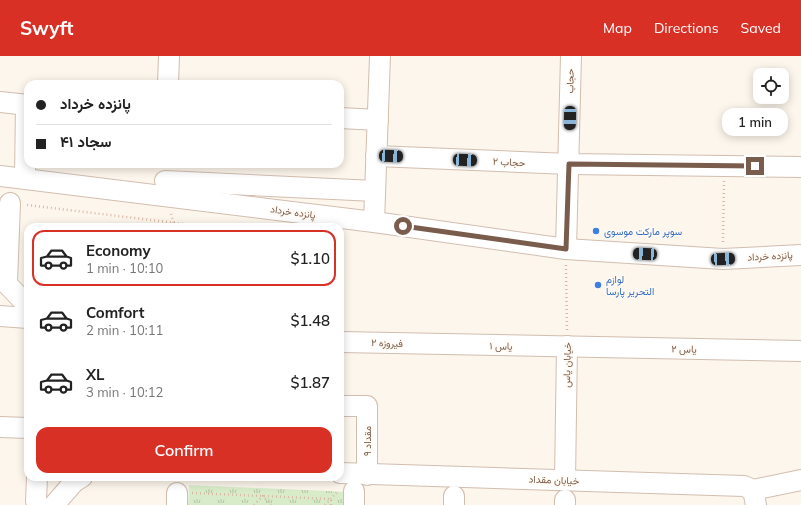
<!DOCTYPE html>
<html lang="en">
<head>
<meta charset="utf-8">
<style>
  body { margin:0; font-family:Mulish,Vazirmatn,sans-serif; background:#f2f2f2; color:#222; height:100vh; display:flex; flex-direction:column; font-size:15px; white-space:nowrap }
  * { box-sizing:border-box; margin:0 }
  p { font-size:13px; color:#767676 }
  .icon { flex:none; width:22px; height:22px; fill:none; stroke:currentColor; stroke-width:2; stroke-linecap:round; stroke-linejoin:round }
  .map { position:relative; flex:1; overflow:hidden }
  .details { position:absolute; left:24px; top:167px; width:320px; height:258px; display:flex; flex-direction:column; background:#fff; border-radius:12px; box-shadow:0 2px 10px #0003 }
  .details>* { flex:none }
  .guide { position:absolute; left:24px; top:24px; width:320px; height:88px; border-radius:12px; box-shadow:0 2px 10px #0003; display:grid; align-content:center; height:88px; padding:0 12px; background:#fff }
  .controls { position:absolute; left:753px; top:12px; display:grid; gap:8px }
  .controls a { display:grid; place-items:center; width:36px; height:36px; border-radius:8px; background:#fff; box-shadow:0 2px 10px #0003; font-size:20px }
  .end { position:absolute; width:18px; height:18px; margin:-9px; border:5px solid #7a5c4d; background:#fff; box-shadow:0 0 0 2px #fff }
  .from { border-radius:50% }
  .bubble { position:absolute; height:28px; border-radius:12px; background:#fff; box-shadow:0 2px 10px #0003; font-size:13px; font-weight:600; line-height:28px; text-align:center }
  .car { position:absolute; width:12px; height:24px; margin:-12px -6px; border-radius:5px; box-shadow:0 0 3px 1px #0007; background:linear-gradient(#222 24%,#8ab4d8 0 40%,#222 0 76%,#8ab4d8 0 86%,#222 0) }
  .guide b { display:flex; align-items:center; gap:14px; height:38px; font-size:15px }
  .guide b+b { border-top:1px solid #e0e0e0 }
  .guide i { width:10px; height:10px; background:#222 }
  ul { padding:7px 0 0; list-style:none }
  li { display:flex; align-items:center; gap:12px; height:56px; margin:0 8px 6px; padding:0 4px; border:2px solid transparent; border-radius:12px }
  li div { flex:1 }
  li b { display:block; font-size:15px }
  li em { font-style:normal; font-weight:600 }
  li.active { border-color:#d93025 }
  li>.icon { width:36px; height:36px; stroke-width:1.5 }
  .button { display:flex; gap:8px; margin-top:auto; padding:8px 12px }
  .button a { flex:1; height:46px; border-radius:12px; background:#d93025; color:#fff; font-size:16px; font-weight:600; line-height:46px; text-align:center }
  header { display:flex; align-items:center; gap:24px; box-sizing:border-box; height:56px; padding:0 20px; background:#d93025; color:#fff }
  header strong { font-size:19px }
  nav { display:flex; gap:22px; margin-inline-start:auto; font-size:14px }
  .map>svg:first-child { display:block }
  .grass { fill:url(#grass-tufts) }
  .lines { fill:none; stroke-linecap:round; stroke-linejoin:round }
  .minor-casing { stroke:#d1beb0; stroke-width:22 }
  .path { stroke:#d9b8a5; stroke-width:2.5; stroke-dasharray:1 3; stroke-linecap:butt }
  .minor { stroke:#fff; stroke-width:20 }
  .route { stroke:#7a5c4d; stroke-width:5 }
  .shop-dot { fill:#3f7fe0; stroke:#fffaf3; stroke-width:1.5 }
  .labels { text-anchor:middle; dominant-baseline:central; stroke-width:3; stroke-linejoin:round; paint-order:stroke }
  .street-label { font-size:10px; fill:#7a5c4d; stroke:#fffaf3 }
  .shop-label { font-size:10px; fill:#366cbe; stroke:#fffaf3; text-anchor:start }
</style>
</head>
<body>
<header>
<strong>Swyft</strong>
<nav><a>Map</a><a>Directions</a><a>Saved</a></nav>
</header>
<div class="map">
<svg width="801" height="449" viewBox="0 0 801 449">
  <defs>
    <pattern id="grass-tufts" width="24" height="20" patternUnits="userSpaceOnUse"><rect width="24" height="20" fill="#d8ecc9"/><path d="M3 7l-1-3M5 7V3M7 7l1-3M15 17l-1-3M17 17v-4M19 17l1-3" fill="none" stroke="#b4c2a5"/></pattern>
  </defs>
  <rect width="100%" height="100%" fill="#fdf6ec"/>
  <path class="grass" d="M189 429 350 436 349 449H188Z"/>
  <g class="lines">
    <defs>
      <g id="minor">
        <path d="M168 28 169 0"/>
        <path d="M0 46 28 49"/>
        <path d="M340 62 378 64"/>
        <path d="M376 100 569 108 801 111"/>
        <path d="M0 120 374 166 566 193 723 203 801 199"/>
        <path d="M25 122 26 49"/>
        <path d="M165 125 375 135"/>
        <path d="M10 147 7 228 28 250"/>
        <path d="M374 166 380 0"/>
        <path d="M566 193 571 0"/>
        <path d="M0 260 28 262"/>
        <path d="M340 286 801 295"/>
        <path d="M340 350H367V419"/>
        <path d="M0 371 28 372"/>
        <path d="M340 417 744 430 753 434 756 449"/>
        <path d="M565 424 567 290"/>
        <path d="M753 434 801 424"/>
        <path d="M36 445 37 421"/>
        <path d="M54 449 74 426 82 421"/>
        <path d="M177 449V437"/>
        <path d="M354 449V435"/>
        <path d="M454 449V440"/>
        <path d="M565 449V444"/>
      </g>
    </defs>
    <use href="#minor" class="minor-casing"/>
    <g class="path">
      <path d="M27 149 209 171"/>
      <path d="M171 158 174 167"/>
      <path d="M723 186 724 125"/>
      <path d="M566 209 567 274"/>
      <path d="M192 437 331 443"/>
      <path d="M254 449 263 440 271 449"/>
      <path d="M325 449 338 435"/>
      <path d="M331 449V443"/>
    </g>
    <use href="#minor" class="minor"/>
  </g>
  <g class="lines">
    <path class="route" d="M403 170 566 193 569 108 755 110"/>
  </g>
  <g class="shop-dot">
    <circle cx="596" cy="175" r="4"/>
    <circle cx="598" cy="229" r="4"/>
  </g>
  <g class="labels">
    <g class="street-label">
      <text transform="translate(570 25) rotate(-89)">حجاب</text>
      <text transform="translate(509 106) rotate(3)">حجاب ۲</text>
      <text transform="translate(293 156) rotate(8)">پانزده خرداد</text>
      <text transform="translate(770 200) rotate(-3)">پانزده خرداد</text>
      <text transform="translate(387 287) rotate(2)">فیروزه ۲</text>
      <text transform="translate(501 290) rotate(1)">یاس ۱</text>
      <text transform="translate(684 293) rotate(1)">یاس ۲</text>
      <text transform="translate(567 309) rotate(-89)">خیابان یاس</text>
      <text transform="translate(367 385) rotate(-90)">مقداد ۹</text>
      <text transform="translate(554 424) rotate(2)">خیابان مقداد</text>
    </g>
    <g class="shop-label">
      <text x="604" y="175">سوپر مارکت موسوی</text>
      <text x="606" y="223">لوازم<tspan x="606" dy="12">التحریر پارسا</tspan></text>
    </g>
  </g>
</svg>
<div class="controls">
<a><svg class="icon" aria-label="locate" viewBox="0 0 24 24"><circle cx="12" cy="12" r="6"/><path d="M12 2v4M12 18v4M2 12h4M18 12h4"/></svg></a>
</div>
<i class="end from" style="left:403px;top:170px"></i>
<i class="end" style="left:755px;top:110px"></i>
<div class="bubble" style="left:722px;top:52px;width:66px">1 min</div>
<i class="car" style="left:570px;top:62px;rotate:181deg"></i>
<i class="car" style="left:391px;top:100px;rotate:93deg"></i>
<i class="car" style="left:465px;top:104px;rotate:93deg"></i>
<i class="car" style="left:645px;top:198px;rotate:273deg"></i>
<i class="car" style="left:723px;top:203px;rotate:87deg"></i>
<div class="guide">
<b><i class="from"></i>پانزده خرداد</b>
<b><i></i>سجاد ۴۱</b>
</div>
<section class="details">
<ul>
<li class="active"><svg class="icon" aria-label="car" viewBox="0 0 24 24"><path d="M5 17H2v-5l4-1 3-4h7l3 4 3 1v5h-3M9 17h6M6 11h13"/><circle cx="7" cy="17" r="2"/><circle cx="17" cy="17" r="2"/></svg><div><b>Economy</b><p>1 min · 10:10</p></div><em>$1.10</em></li>
<li><svg class="icon" aria-label="car" viewBox="0 0 24 24"><path d="M5 17H2v-5l4-1 3-4h7l3 4 3 1v5h-3M9 17h6M6 11h13"/><circle cx="7" cy="17" r="2"/><circle cx="17" cy="17" r="2"/></svg><div><b>Comfort</b><p>2 min · 10:11</p></div><em>$1.48</em></li>
<li><svg class="icon" aria-label="car" viewBox="0 0 24 24"><path d="M5 17H2v-5l4-1 3-4h7l3 4 3 1v5h-3M9 17h6M6 11h13"/><circle cx="7" cy="17" r="2"/><circle cx="17" cy="17" r="2"/></svg><div><b>XL</b><p>3 min · 10:12</p></div><em>$1.87</em></li>
</ul>
<div class="button"><a>Confirm</a></div>
</section>
</div>
</body>
</html>
